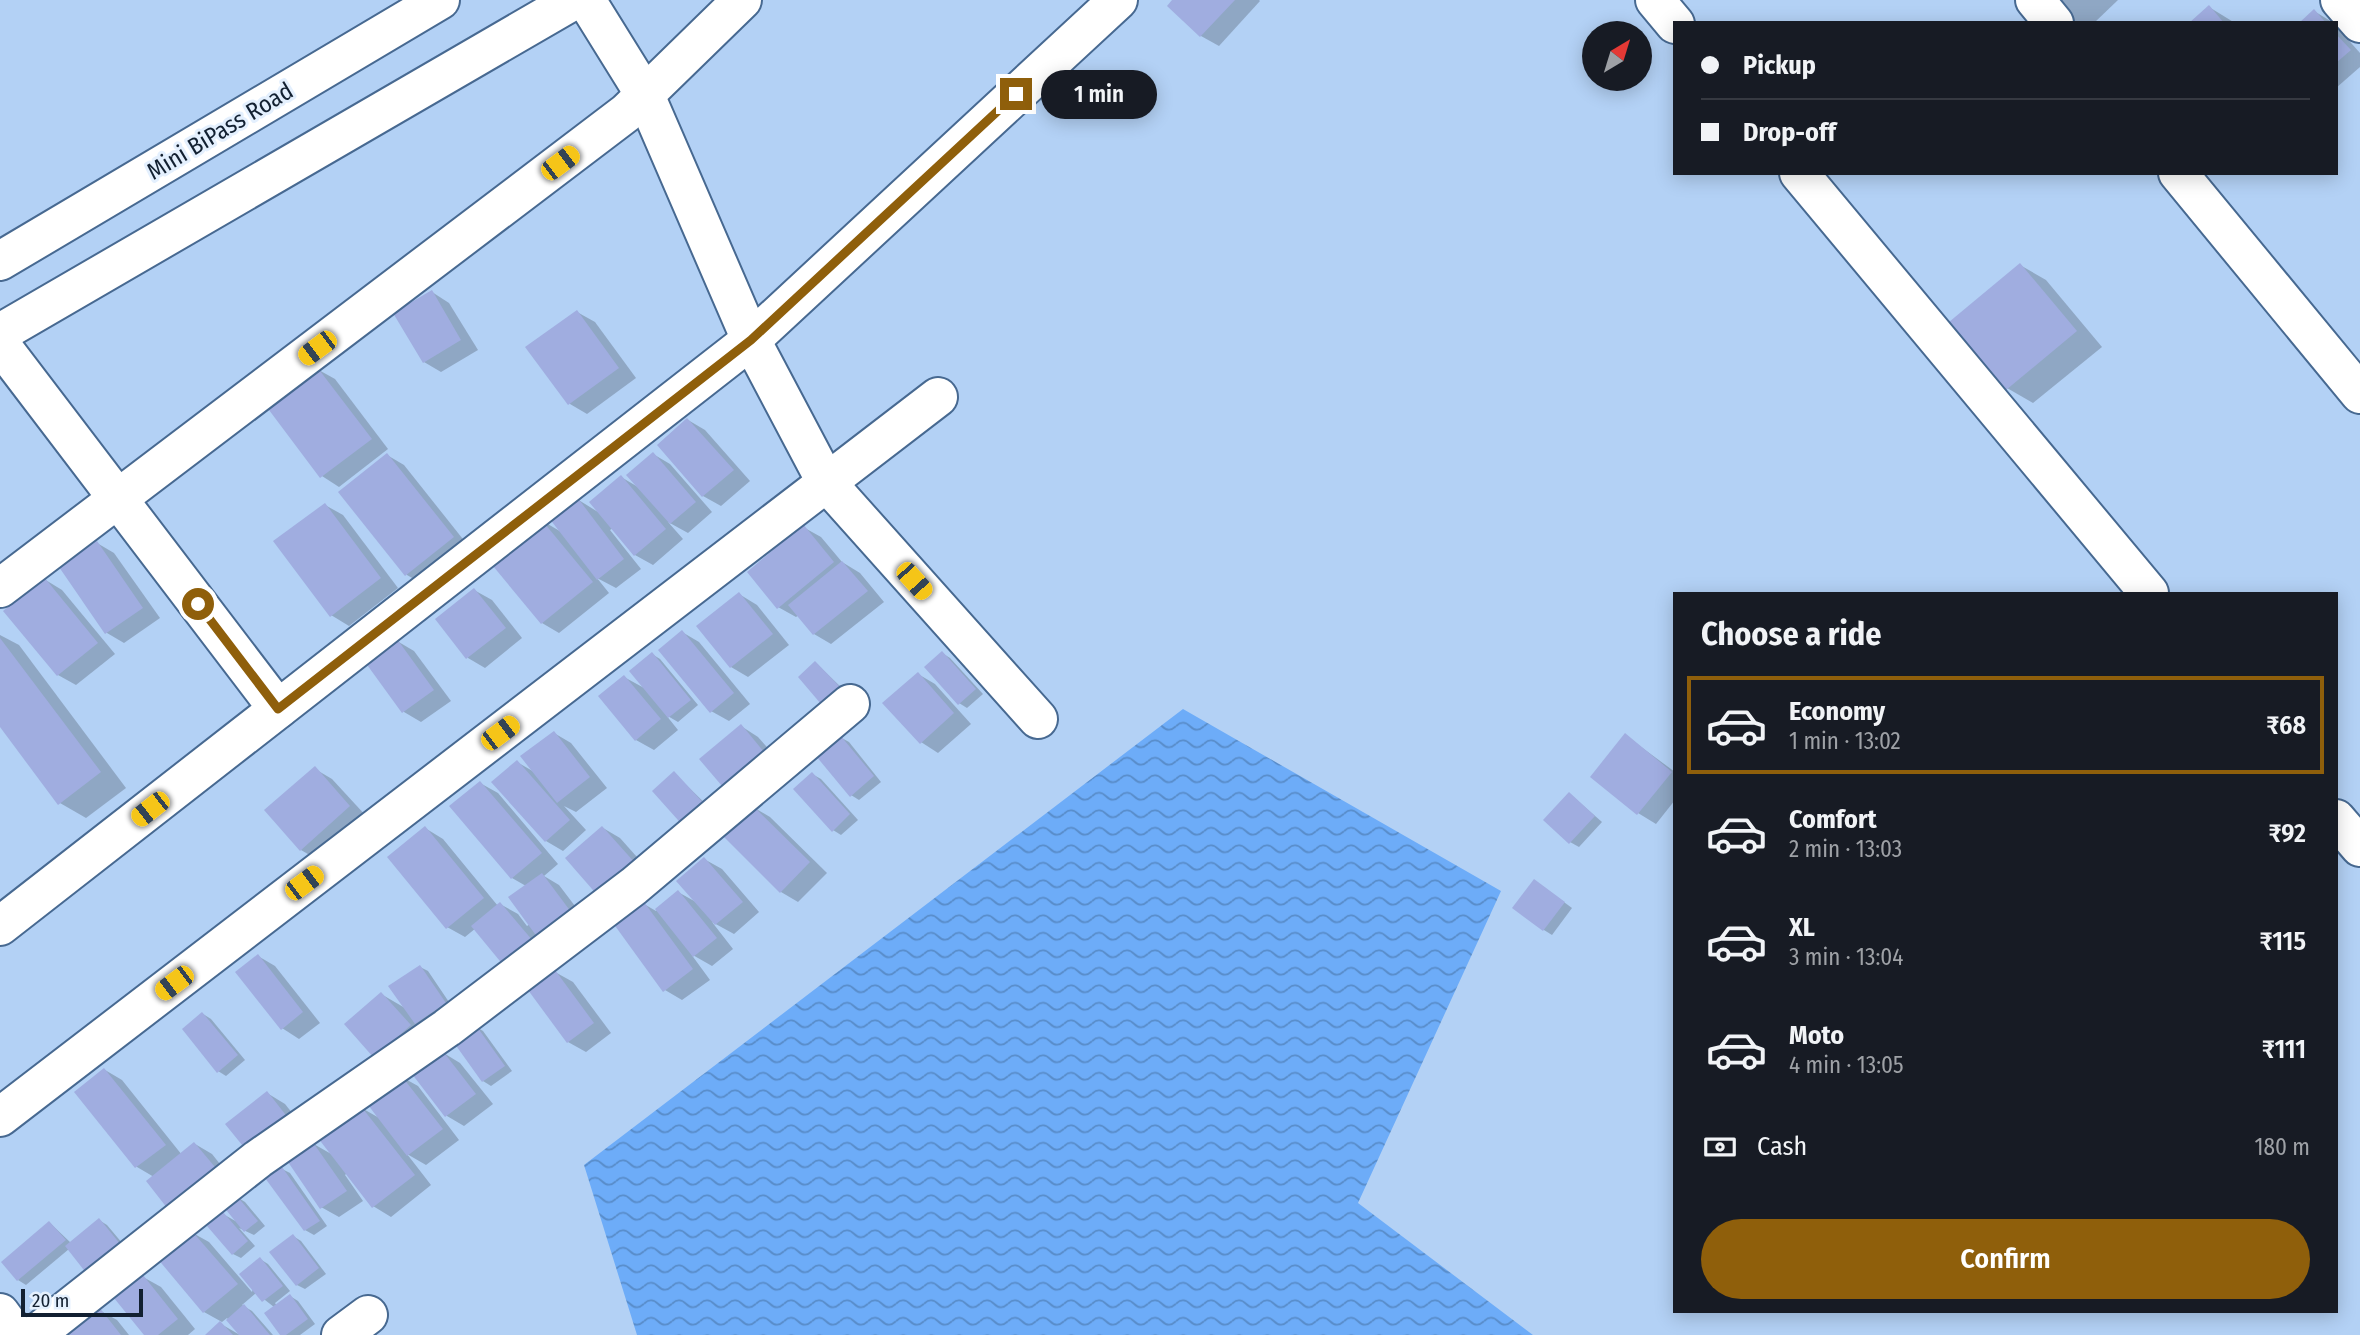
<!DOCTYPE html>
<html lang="en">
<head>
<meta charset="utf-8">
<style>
  body { margin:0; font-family:"Fira Sans Condensed",sans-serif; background:#20242c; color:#f1f3f6; height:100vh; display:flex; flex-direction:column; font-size:26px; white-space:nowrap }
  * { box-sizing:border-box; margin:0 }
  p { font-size:23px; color:#9ea1a6 }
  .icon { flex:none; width:38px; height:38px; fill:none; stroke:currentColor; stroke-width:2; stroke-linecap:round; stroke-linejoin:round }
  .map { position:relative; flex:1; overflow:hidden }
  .drawer { position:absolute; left:1673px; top:592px; width:665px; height:721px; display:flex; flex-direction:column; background:#171b24; border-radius:0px; box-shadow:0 4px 18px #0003 }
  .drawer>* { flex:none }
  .banner { position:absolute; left:1673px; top:21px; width:665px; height:154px; border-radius:0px; box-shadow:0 4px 18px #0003; display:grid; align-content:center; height:154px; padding:0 28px; background:#171b24 }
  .needle { width:46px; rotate:38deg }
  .buttons { position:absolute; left:1582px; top:21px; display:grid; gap:14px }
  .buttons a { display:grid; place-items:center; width:70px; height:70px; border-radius:50%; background:#171b24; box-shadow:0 4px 18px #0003; font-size:35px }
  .scale { position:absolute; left:21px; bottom:18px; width:122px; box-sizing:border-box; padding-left:7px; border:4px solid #122031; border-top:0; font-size:19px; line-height:24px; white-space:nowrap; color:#122031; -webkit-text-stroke:5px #e4f0fe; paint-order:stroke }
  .end { position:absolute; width:32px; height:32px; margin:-16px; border:9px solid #8f5f0b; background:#fff; box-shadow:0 0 0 4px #fff }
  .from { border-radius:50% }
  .bubble { position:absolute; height:49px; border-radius:24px; background:#171b24; box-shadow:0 4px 18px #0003; font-size:23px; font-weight:600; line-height:49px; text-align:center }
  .car { position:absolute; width:21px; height:42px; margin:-21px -10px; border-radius:9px; box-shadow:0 0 5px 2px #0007; background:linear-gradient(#f5c518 24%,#345 0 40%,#f5c518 0 76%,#345 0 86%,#f5c518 0) }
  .banner b { display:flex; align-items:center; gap:24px; height:66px; font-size:26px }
  .banner b+b { border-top:2px solid #363941 }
  .banner i { width:18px; height:18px; background:#f1f3f6 }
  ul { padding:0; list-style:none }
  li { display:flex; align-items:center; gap:21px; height:98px; margin:0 14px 10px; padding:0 14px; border:4px solid transparent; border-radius:0px }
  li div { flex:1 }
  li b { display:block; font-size:26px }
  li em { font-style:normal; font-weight:600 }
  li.on { border-color:#8f5f0b }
  li>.icon { width:63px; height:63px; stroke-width:1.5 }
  h2 { padding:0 28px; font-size:32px; line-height:84px }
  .pay { display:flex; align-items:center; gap:18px; height:77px; padding:0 28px; font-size:26px }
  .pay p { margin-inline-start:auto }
  .cta { display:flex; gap:14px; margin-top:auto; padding:14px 28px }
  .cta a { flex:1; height:80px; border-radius:42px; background:#8f5f0b; color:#fff; font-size:28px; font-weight:600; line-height:80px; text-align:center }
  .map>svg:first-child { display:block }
  .water { fill:url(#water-waves) }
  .shadow { fill:#0003 }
  .building { fill:#a0ade0 }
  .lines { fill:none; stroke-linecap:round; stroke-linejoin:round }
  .street-casing { stroke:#476991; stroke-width:42 }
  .secondary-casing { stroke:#476991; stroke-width:42 }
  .street { stroke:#fff; stroke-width:38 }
  .secondary { stroke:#fff; stroke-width:38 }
  .route { stroke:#8f5f0b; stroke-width:9 }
  .labels { text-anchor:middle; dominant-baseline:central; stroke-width:6; stroke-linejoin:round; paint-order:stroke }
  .street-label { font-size:24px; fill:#122031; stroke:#e4f0fe }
</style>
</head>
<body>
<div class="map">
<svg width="2360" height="1335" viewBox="0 0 2360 1335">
  <defs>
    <pattern id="water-waves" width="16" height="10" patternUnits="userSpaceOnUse" patternTransform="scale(1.75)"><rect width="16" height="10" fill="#6dacf8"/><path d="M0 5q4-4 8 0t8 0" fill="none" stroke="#588cc9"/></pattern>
  </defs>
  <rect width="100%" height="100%" fill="#b3d1f5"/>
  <path class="water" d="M1183 709 1501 891 1358 1203 1533 1335H637L584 1165Z"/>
  <g class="shadow">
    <path d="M1175 0H1259L1260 1 1219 46 1201 36 1169 6Z"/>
    <path d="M2024 0H2118L2094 23H2046Z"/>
    <path d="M2209 7 2235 23H2191Z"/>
    <path d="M2314 11 2332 22 2333 23H2302Z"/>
    <path d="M2336 26 2360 53V67L2336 88Z"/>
    <path d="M2020 265 2046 280 2102 347 2033 403 2007 388Z"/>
    <path d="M432 292 449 303 478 350 441 372 424 362Z"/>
    <path d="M577 312 595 322 636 378 587 414 570 404Z"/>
    <path d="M317 369 335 379 388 449 339 487 322 476Z"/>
    <path d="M688 420 705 430 750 481 721 506 703 496 659 446Z"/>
    <path d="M653 454 670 464 712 512 688 533 668 522 683 539 653 565 635 555 613 528 610 530 641 569 616 588 597 578 609 593 559 633 542 623 541 520 563 533 577 499 598 512 621 477 638 487Z"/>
    <path d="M387 455 404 465 470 548 424 585 407 575Z"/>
    <path d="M325 505 343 515 398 588 349 626 331 615Z"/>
    <path d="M803 527 821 537 842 562 860 573 884 602 831 644 814 634 799 615 796 617 778 607Z"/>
    <path d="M97 543 114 553 160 618 124 643 107 633Z"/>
    <path d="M44 579 62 590 115 654 76 685 58 675 5 611Z"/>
    <path d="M474 590 492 600 522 638 485 668 468 658Z"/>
    <path d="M739 594 757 605 789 645 748 677 731 667Z"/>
    <path d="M682 632 699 642 750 704 729 721 711 711Z"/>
    <path d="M0 635 19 645 126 788 86 818 60 803 0 724Z"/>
    <path d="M397 641 414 651 451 701 421 722 404 712Z"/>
    <path d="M942 653 950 658 983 694 967 708 959 703Z"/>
    <path d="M652 654 660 659 698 705 678 722 666 715 678 730 654 750 636 740 624 677 646 689Z"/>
    <path d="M816 663 847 693 831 707Z"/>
    <path d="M918 674 935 684 971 724 938 753 921 742Z"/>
    <path d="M741 726 758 737 786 769 702 759Z"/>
    <path d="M554 733 571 743 607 788 576 812 564 806 586 830 563 851 546 841 517 762 536 773Z"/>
    <path d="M1625 735 1675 772V800L1656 824 1638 813Z"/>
    <path d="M840 737 849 742 881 782 859 800 851 795Z"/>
    <path d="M315 769 332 779 367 817 318 860 301 850Z"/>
    <path d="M674 773 716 814 695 832Z"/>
    <path d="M812 774 821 779 858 820 841 835 833 830Z"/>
    <path d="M480 783 498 793 558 864 544 876 559 885 594 931 562 954 476 928 465 937 447 927 425 828 443 839 498 906 500 904 518 914 527 926 530 924 526 886 512 878Z"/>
    <path d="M1570 794 1602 822 1579 847 1570 842Z"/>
    <path d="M753 807 770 817 827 873 798 902 781 892Z"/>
    <path d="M603 828 620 838 653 875 600 895Z"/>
    <path d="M704 859 722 869 759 912 734 934 712 922 733 949 712 966 691 954 710 980 682 1000 665 990 644 904 656 911 678 892 696 902Z"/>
    <path d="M1542 886 1572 908 1552 935 1544 930Z"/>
    <path d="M258 956 275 966 320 1023 299 1039 282 1028Z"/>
    <path d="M420 967 428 971 453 1008 375 1057 381 994 405 1008Z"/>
    <path d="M555 972 573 982 611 1033 586 1052 568 1042Z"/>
    <path d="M203 1014 211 1019 245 1060 226 1076 218 1071Z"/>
    <path d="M475 1026 483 1031 512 1071 491 1086 483 1081Z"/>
    <path d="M442 1052 460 1063 493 1104 464 1126 447 1116Z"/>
    <path d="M105 1070 122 1080 182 1155 195 1144 212 1154 236 1184 154 1177 137 1167 76 1092Z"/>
    <path d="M400 1076 418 1086 459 1140 426 1165 407 1154 431 1185 391 1217 373 1206 347 1173 345 1175 363 1201 339 1217 321 1207 312 1143 333 1155 360 1107 381 1119Z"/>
    <path d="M267 1093 285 1104 309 1134 269 1165Z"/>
    <path d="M282 1169 290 1173 327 1226 314 1235 305 1230Z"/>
    <path d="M237 1197 245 1202 265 1226 254 1235 239 1228 255 1246 241 1258 233 1254 223 1214 239 1223Z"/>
    <path d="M99 1220 107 1225 128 1250 69 1249 26 1285 18 1280 50 1223 71 1243Z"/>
    <path d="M191 1232 209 1242 252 1292 260 1259 268 1264 290 1291 275 1303 277 1306 290 1296 298 1301 315 1324 300 1335H282L274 1307 256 1293 242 1305 252 1311 273 1335H241L227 1318 222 1322 204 1312 160 1259Z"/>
    <path d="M293 1236 301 1241 326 1274 305 1289 297 1285Z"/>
    <path d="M143 1277 161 1287 195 1329 188 1335H146Z"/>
    <path d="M99 1310 117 1320 129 1335H66Z"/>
    <path d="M221 1324 240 1335H208Z"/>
  </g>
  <g class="building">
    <path d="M1172 0H1235L1200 37 1167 6Z"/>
    <path d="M2209 5 2224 23H2189Z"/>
    <path d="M2314 9 2326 23H2299Z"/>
    <path d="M2336 34 2351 50 2336 63Z"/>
    <path d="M2020 263 2077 331 2006 390 1949 322Z"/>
    <path d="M432 290 461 340 423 363 393 313Z"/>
    <path d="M577 310 619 368 568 405 525 347Z"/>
    <path d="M317 367 372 439 320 478 266 406Z"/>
    <path d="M687 418 734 470 702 497 657 445Z"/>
    <path d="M653 452 696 502 670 524 626 475Z"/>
    <path d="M387 453 454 537 405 576 338 492Z"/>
    <path d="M621 475 666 529 634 556 589 502Z"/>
    <path d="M577 497 624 559 597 580 549 518Z"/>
    <path d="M325 503 381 578 330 617 273 541Z"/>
    <path d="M540 518 593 582 541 624 488 560Z"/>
    <path d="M803 524 834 562 777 609 747 572Z"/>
    <path d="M97 541 143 608 105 634 59 567Z"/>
    <path d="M842 561 868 591 813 635 788 605Z"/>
    <path d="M44 577 98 643 57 676 3 611Z"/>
    <path d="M474 588 506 628 466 659 435 619Z"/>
    <path d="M739 592 773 634 730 668 696 626Z"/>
    <path d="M682 630 734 693 710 713 658 650Z"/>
    <path d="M0 638 101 772 58 805 0 727Z"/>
    <path d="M397 639 434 690 402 713 365 662Z"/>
    <path d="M942 651 976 689 958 705 924 667Z"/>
    <path d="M652 652 691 700 668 718 629 671Z"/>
    <path d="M815 661 840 687 821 704 798 677Z"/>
    <path d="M918 672 954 713 920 744 882 703Z"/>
    <path d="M624 675 661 719 635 741 598 696Z"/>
    <path d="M741 724 769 758 728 793 699 759Z"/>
    <path d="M554 731 590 777 557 803 520 756Z"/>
    <path d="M1625 733 1672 772 1637 815 1590 777Z"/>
    <path d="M840 735 874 776 850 797 816 756Z"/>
    <path d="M517 760 570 820 545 842 491 782Z"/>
    <path d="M315 766 350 806 300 851 264 810Z"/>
    <path d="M674 771 708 808 686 829 652 791Z"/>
    <path d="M812 772 850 814 832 832 793 789Z"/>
    <path d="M480 781 542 853 511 879 449 806Z"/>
    <path d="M1569 792 1595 816 1569 844 1543 820Z"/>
    <path d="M752 805 810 862 780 893 722 835Z"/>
    <path d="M425 826 484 898 446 929 387 857Z"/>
    <path d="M602 826 636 864 599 897 565 858Z"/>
    <path d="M704 857 743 902 715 925 676 881Z"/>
    <path d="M542 873 577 920 543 945 508 897Z"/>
    <path d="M1534 879 1565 902 1543 931 1512 908Z"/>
    <path d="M678 890 717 938 693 957 655 909Z"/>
    <path d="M500 902 533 941 504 966 471 926Z"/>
    <path d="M644 902 693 969 663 992 613 923Z"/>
    <path d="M258 954 303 1012 281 1030 235 972Z"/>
    <path d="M420 965 446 1003 415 1024 388 986Z"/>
    <path d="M555 970 594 1023 567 1043 528 990Z"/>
    <path d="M381 992 411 1025 374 1058 344 1024Z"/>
    <path d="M202 1012 238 1055 217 1073 182 1029Z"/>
    <path d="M475 1024 505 1066 482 1082 452 1040Z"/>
    <path d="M442 1050 476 1094 445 1117 412 1074Z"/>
    <path d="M104 1068 166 1145 135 1168 74 1092Z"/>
    <path d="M400 1074 443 1129 407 1156 365 1101Z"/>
    <path d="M267 1091 292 1123 251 1156 225 1124Z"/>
    <path d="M360 1105 415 1175 372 1208 318 1138Z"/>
    <path d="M312 1141 347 1191 320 1209 286 1159Z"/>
    <path d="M194 1142 220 1173 171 1213 146 1181Z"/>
    <path d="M282 1167 320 1221 304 1231 265 1178Z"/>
    <path d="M236 1195 258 1221 244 1232 223 1206Z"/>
    <path d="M223 1212 248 1241 232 1255 207 1226Z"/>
    <path d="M99 1218 121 1245 87 1274 65 1246Z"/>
    <path d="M49 1221 66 1240 17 1281 1 1262Z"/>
    <path d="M191 1230 238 1284 203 1313 157 1258Z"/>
    <path d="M293 1234 319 1268 296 1286 269 1252Z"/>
    <path d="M260 1257 283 1286 262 1302 239 1274Z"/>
    <path d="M143 1275 178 1319 158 1335H144L114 1298Z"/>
    <path d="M290 1294 308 1319 286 1335H280L264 1313Z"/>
    <path d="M244 1304 270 1335H239L226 1320Z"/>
    <path d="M99 1307 121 1335H63Z"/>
    <path d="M220 1321 233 1335H205Z"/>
  </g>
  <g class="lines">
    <defs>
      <g id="street">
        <path d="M586 0 645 95 751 340 826 482 1038 719"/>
        <path d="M1655 0 1675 24"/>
        <path d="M2340 0 2360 23"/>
        <path d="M1799 173 2149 593"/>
        <path d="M0 344 278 709"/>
        <path d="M0 588 626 113 742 0"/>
        <path d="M2336 819 2360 847"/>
        <path d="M0 926 751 340 1118 0"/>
        <path d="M0 1117 938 397"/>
        <path d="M0 1313 16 1335"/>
        <path d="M35 1335 258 1159 447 1028 634 886 850 704"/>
        <path d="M341 1335 368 1315"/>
      </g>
      <g id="secondary">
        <path d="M2035 0 2054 23"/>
        <path d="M2178 173 2360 394"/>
        <path d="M0 261 440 0"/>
        <path d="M0 333 574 0"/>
      </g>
    </defs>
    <use href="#street" class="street-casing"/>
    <use href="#secondary" class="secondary-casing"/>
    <use href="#street" class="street"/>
    <use href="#secondary" class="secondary"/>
  </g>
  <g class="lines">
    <path class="route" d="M198 604 278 709 751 340 1016 94"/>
  </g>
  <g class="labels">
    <g class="street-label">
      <text transform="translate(220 131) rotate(-31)">Mini BiPass Road</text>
    </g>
  </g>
</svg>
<div class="buttons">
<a><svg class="needle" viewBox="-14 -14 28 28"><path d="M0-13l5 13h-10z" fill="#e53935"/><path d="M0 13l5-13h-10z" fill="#9ea1a6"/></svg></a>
</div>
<div class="scale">20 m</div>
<i class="end from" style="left:198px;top:604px"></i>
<i class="end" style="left:1016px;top:94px"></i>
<div class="bubble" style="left:1041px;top:70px;width:116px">1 min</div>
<i class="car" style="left:560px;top:163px;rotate:53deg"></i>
<i class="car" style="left:317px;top:348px;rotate:233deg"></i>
<i class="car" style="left:914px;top:581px;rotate:138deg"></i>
<i class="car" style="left:500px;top:733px;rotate:53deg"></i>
<i class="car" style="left:150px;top:809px;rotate:232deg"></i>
<i class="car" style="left:304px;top:883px;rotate:53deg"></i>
<i class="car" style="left:174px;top:983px;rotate:233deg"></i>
<div class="banner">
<b><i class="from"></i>Pickup</b>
<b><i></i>Drop-off</b>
</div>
<section class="drawer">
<h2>Choose a ride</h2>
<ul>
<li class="on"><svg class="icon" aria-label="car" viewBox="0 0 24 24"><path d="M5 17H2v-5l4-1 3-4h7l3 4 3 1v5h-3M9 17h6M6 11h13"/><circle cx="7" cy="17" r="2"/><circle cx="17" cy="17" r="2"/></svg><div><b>Economy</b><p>1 min · 13:02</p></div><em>₹68</em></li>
<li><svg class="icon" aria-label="car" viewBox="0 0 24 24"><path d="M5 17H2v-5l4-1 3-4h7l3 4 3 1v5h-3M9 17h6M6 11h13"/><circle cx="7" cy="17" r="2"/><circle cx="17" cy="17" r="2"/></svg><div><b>Comfort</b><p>2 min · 13:03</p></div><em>₹92</em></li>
<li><svg class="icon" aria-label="car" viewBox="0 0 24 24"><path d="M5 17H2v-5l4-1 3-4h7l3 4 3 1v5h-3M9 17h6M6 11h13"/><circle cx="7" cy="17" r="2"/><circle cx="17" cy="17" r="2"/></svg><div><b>XL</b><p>3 min · 13:04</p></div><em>₹115</em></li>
<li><svg class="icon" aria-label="car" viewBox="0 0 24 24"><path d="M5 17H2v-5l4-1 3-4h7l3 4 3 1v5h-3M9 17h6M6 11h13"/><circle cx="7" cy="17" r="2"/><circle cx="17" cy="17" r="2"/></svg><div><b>Moto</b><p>4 min · 13:05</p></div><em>₹111</em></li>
</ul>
<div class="pay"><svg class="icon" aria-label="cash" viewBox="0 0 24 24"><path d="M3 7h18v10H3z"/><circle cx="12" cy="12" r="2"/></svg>Cash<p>180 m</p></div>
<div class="cta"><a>Confirm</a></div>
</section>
</div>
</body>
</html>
